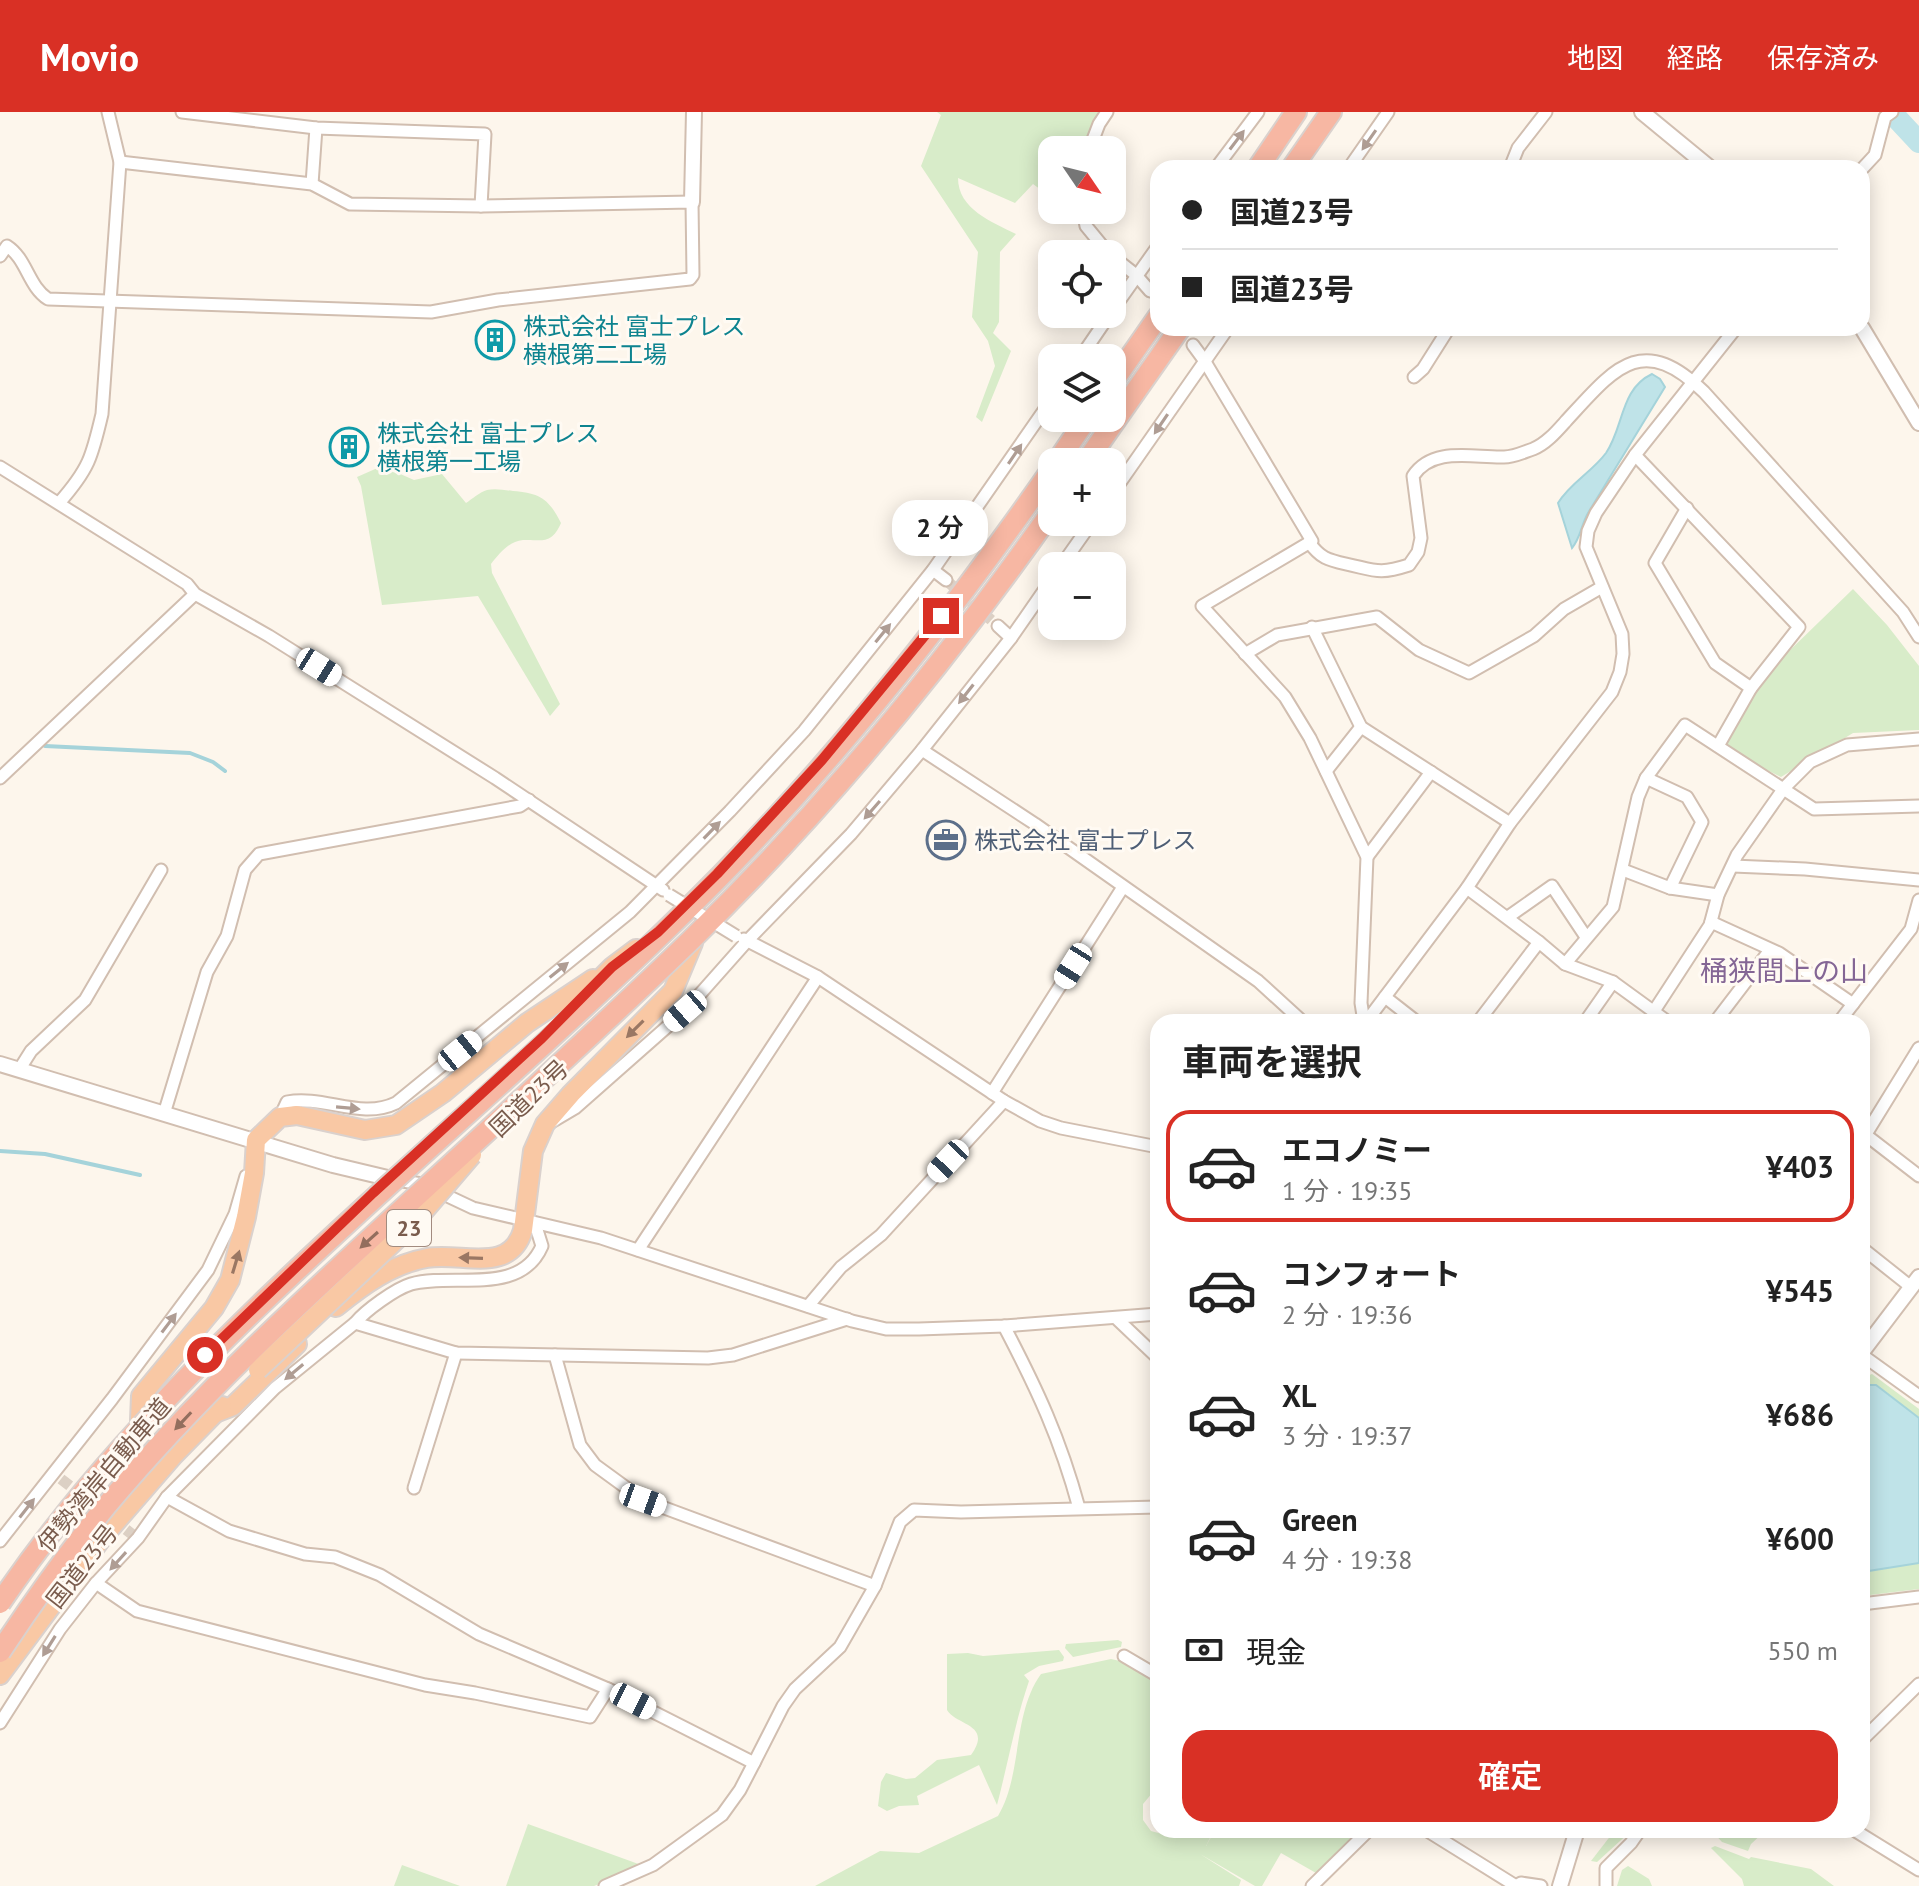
<!DOCTYPE html>
<html lang="ja">
<head>
<meta charset="utf-8">
<style>
  body { margin:0; font-family:"PT Sans","Noto Sans JP",sans-serif; background:#f2f2f2; color:#222; height:100vh; display:flex; flex-direction:column; font-size:30px; white-space:nowrap }
  * { box-sizing:border-box; margin:0 }
  p { font-size:26px; color:#767676 }
  .icon { flex:none; width:44px; height:44px; fill:none; stroke:currentColor; stroke-width:2; stroke-linecap:round; stroke-linejoin:round }
  .map { position:relative; flex:1; overflow:hidden }
  .sheet { position:absolute; left:1150px; top:902px; width:720px; height:824px; display:flex; flex-direction:column; background:#fff; border-radius:24px; box-shadow:0 4px 20px #0003 }
  .sheet>* { flex:none }
  .top-card { position:absolute; left:1150px; top:48px; width:720px; height:176px; border-radius:24px; box-shadow:0 4px 20px #0003; display:grid; align-content:center; height:176px; padding:0 32px; background:#fff }
  .needle { width:52px; rotate:125deg }
  .fabs { position:absolute; left:1038px; top:24px; display:grid; gap:16px }
  .fabs a { display:grid; place-items:center; width:88px; height:88px; border-radius:16px; background:#fff; box-shadow:0 4px 20px #0003; font-size:40px }
  .end { position:absolute; width:36px; height:36px; margin:-18px; border:10px solid #d93025; background:#fff; box-shadow:0 0 0 4px #fff }
  .from { border-radius:50% }
  .bubble { position:absolute; height:56px; border-radius:24px; background:#fff; box-shadow:0 4px 20px #0003; font-size:26px; font-weight:600; line-height:56px; text-align:center }
  .car { position:absolute; width:24px; height:48px; margin:-24px -12px; border-radius:10px; box-shadow:0 0 6px 2px #0007; background:linear-gradient(#fff 24%,#345 0 40%,#fff 0 76%,#345 0 86%,#fff 0) }
  .top-card b { display:flex; align-items:center; gap:28px; height:76px; font-size:30px }
  .top-card b+b { border-top:2px solid #e0e0e0 }
  .top-card i { width:20px; height:20px; background:#222 }
  ul { padding:0; list-style:none }
  li { display:flex; align-items:center; gap:24px; height:112px; margin:0 16px 12px; padding:0 16px; border:4px solid transparent; border-radius:24px }
  li div { flex:1 }
  li b { display:block; font-size:30px }
  li em { font-style:normal; font-weight:600 }
  li.current { border-color:#d93025 }
  li>.icon { width:72px; height:72px; stroke-width:1.5 }
  h2 { padding:0 32px; font-size:36px; line-height:96px }
  .pay { display:flex; align-items:center; gap:20px; height:88px; padding:0 32px; font-size:30px }
  .pay p { margin-inline-start:auto }
  .button { display:flex; gap:16px; margin-top:auto; padding:16px 32px }
  .button a { flex:1; height:92px; border-radius:24px; background:#d93025; color:#fff; font-size:32px; font-weight:600; line-height:92px; text-align:center }
  header { display:flex; align-items:center; gap:48px; box-sizing:border-box; height:112px; padding:0 40px; background:#d93025; color:#fff }
  header strong { font-size:38px }
  nav { display:flex; gap:44px; margin-inline-start:auto; font-size:28px }
  .map>svg:first-child { display:block }
  .green { fill:#d8ecc9 }
  .water { fill:#bfe3e8; stroke:#a5d3da; stroke-width:2 }
  .lines { fill:none; stroke-linecap:round; stroke-linejoin:round }
  .stream { stroke:#a5d3da; stroke-width:4 }
  .river { stroke:#bfe3e8; stroke-width:22 }
  .minor-tunnel { stroke:#dcd0c4; stroke-width:11; stroke-dasharray:11 5.5; stroke-linecap:butt }
  .minor-casing { stroke:#d1beb0; stroke-width:15 }
  .tertiary-casing { stroke:#d1beb0; stroke-width:18 }
  .trunk-casing { stroke:#dad1cd; stroke-width:22 }
  .motorway-casing { stroke:#dad1cd; stroke-width:24 }
  .minor { stroke:#fff; stroke-width:11 }
  .tertiary { stroke:#fff; stroke-width:14 }
  .trunk { stroke:#f9c8a4; stroke-width:18 }
  .motorway { stroke:#f7b7a3; stroke-width:20 }
  .minor-bridge-casing { stroke:#d1beb0; stroke-width:15; stroke-linecap:butt }
  .trunk-bridge-casing { stroke:#dad1cd; stroke-width:22; stroke-linecap:butt }
  .motorway-bridge-casing { stroke:#dad1cd; stroke-width:24; stroke-linecap:butt }
  .minor-bridge { stroke:#fff; stroke-width:11 }
  .trunk-bridge { stroke:#f9c8a4; stroke-width:18 }
  .motorway-bridge { stroke:#f7b7a3; stroke-width:20 }
  .oneway { fill:#af9d94 }
  .oneway2 { fill:#9a7763 }
  .oneway3 { fill:#936e5e }
  .route { stroke:#d93025; stroke-width:10 }
  .labels { text-anchor:middle; dominant-baseline:central; stroke-width:6; stroke-linejoin:round; paint-order:stroke }
  .shield { fill:#fffaf3; stroke:#a28b7f; stroke-width:2 }
  .shield-label { font-size:22px; font-weight:bold; fill:#7a5c4d }
  .culture-label { font-size:24px; fill:#0d838f; stroke:#fffaf3; text-anchor:start }
  .service-label { font-size:24px; fill:#4e5e75; stroke:#fffaf3; text-anchor:start }
  .street-label { font-size:24px; fill:#7a5c4d; stroke:#fffaf3 }
  .quarter-label { font-size:28px; fill:#846695; stroke:#fffaf3 }
</style>
</head>
<body>
<header>
<strong>Movio</strong>
<nav><a>地図</a><a>経路</a><a>保存済み</a></nav>
</header>
<div class="map">
<svg width="1919" height="1774" viewBox="0 0 1919 1774">
  <rect width="100%" height="100%" fill="#fdf6ec"/>
  <g class="green">
    <path d="M937 0H1101L1085 38H1052V86L1033 72 1015 91 958 66C958 97 992 110 1016 122L1000 140 999 210 993 221 1011 239 982 310 976 305 995 254 988 229 972 205 978 140 921 54 941 3Z"/>
    <path d="M382 354 414 368 442 362 466 391C472 387 480 380 487 378 495 376 504 378 513 379 540 381 549 387 561 411 551 434 541 427 523 428 509 429 499 442 491 452L492 461 560 592 550 604 478 484 382 493 361 374 357 365Z"/>
    <path d="M1853 477 1887 513 1919 554V618L1853 621 1781 665 1718 634 1751 576Z"/>
    <path d="M1872 1262 1919 1297V1477L1862 1484V1266Z"/>
    <path d="M1118 1528 1122 1530 1121 1535 1073 1545 1065 1536 1066 1532Z"/>
    <path d="M1059 1538 1064 1545 1063 1549 1039 1554 1024 1563 1029 1569C1015 1610 1008 1651 997 1693L979 1653 917 1684 919 1693 899 1694 887 1699 878 1694 881 1670 886 1661 906 1667 915 1666 937 1648 971 1643C993 1612 957 1614 947 1598V1542L968 1541 983 1544Z"/>
    <path d="M1111 1547 1129 1551 1158 1569V1674L1143 1692V1708L1151 1719 1162 1722 1171 1718H1214L1206 1734 1215 1718H1361L1316 1761 1281 1741 1262 1774H1255L1200 1742 1241 1768 1239 1774H815L880 1739 919 1741 998 1704C1023 1662 1012 1602 1041 1562Z"/>
    <path d="M528 1712 644 1754 594 1774H506Z"/>
    <path d="M1615 1718H1632L1597 1750 1591 1749Z"/>
    <path d="M1711 1718H1766L1751 1732 1748 1739 1722 1730Z"/>
    <path d="M1715 1734 1749 1747 1751 1745 1811 1757 1834 1774H1744L1742 1767 1711 1736Z"/>
    <path d="M402 1753 460 1774H394Z"/>
    <path d="M1628 1754 1649 1767 1652 1774H1617L1622 1758Z"/>
  </g>
  <g class="water">
    <path d="M1652 262 1660 267 1665 275 1588 401C1581 413 1581 425 1572 436L1558 391C1570 371 1592 360 1606 341 1624 315 1620 277 1652 262Z"/>
    <path d="M1868 1273H1876L1919 1306V1451L1862 1460V1277Z"/>
  </g>
  <g class="lines">
    <g class="stream">
      <path d="M45 634 190 641 213 650 225 659"/>
      <path d="M0 1039 45 1042 140 1063"/>
    </g>
    <path class="river" d="M1891 0 1919 30"/>
    <g class="minor-tunnel">
      <path d="M946 468 998 514"/>
      <path d="M61 1367 133 1423"/>
    </g>
    <defs>
      <g id="minor">
        <path d="M182 0 316 16 485 22 481 94"/>
        <path d="M1089 38 1099 12 1107 0"/>
        <path d="M1216 56 1258 0"/>
        <path d="M1349 56 1388 0"/>
        <path d="M1510 56 1518 36 1546 0"/>
        <path d="M1862 57 1875 43 1885 5 1892 0"/>
        <path d="M312 72 316 16"/>
        <path d="M1083 98 1086 114 1109 142"/>
        <path d="M0 144 7 134C27 147 28 174 48 187L431 200 498 188 690 167 693 163 692 90 481 94 350 92 312 72 120 50"/>
        <path d="M1112 144 1136 163 1150 179"/>
        <path d="M1112 199 1158 134"/>
        <path d="M1193 233 1204 248 1312 429 1202 494 1285 585 1310 626 1367 745 1361 891 1364 910"/>
        <path d="M1080 246 1110 202"/>
        <path d="M1414 265 1423 257 1449 216"/>
        <path d="M1635 343 1799 515 1751 576 1718 634"/>
        <path d="M0 355 187 472 195 482 269 524 495 666 663 778"/>
        <path d="M1112 382 1228 216"/>
        <path d="M59 391C89 357 92 345 102 302L120 50 108 0"/>
        <path d="M1687 396 1655 451 1715 551 1751 576"/>
        <path d="M1309 430C1320 446 1328 448 1346 452 1375 458 1378 463 1409 453L1418 440 1421 426 1413 364C1433 334 1473 346 1504 345 1514 345 1524 340 1533 337 1546 332 1557 319 1566 309 1614 257 1641 219 1704 280L1903 500 1919 525"/>
        <path d="M1061 454 1092 410"/>
        <path d="M933 458 946 468"/>
        <path d="M998 514 1011 526"/>
        <path d="M1312 515 1361 615 1510 711"/>
        <path d="M1245 542 1277 523 1377 505 1419 538 1469 561 1534 524 1564 497 1602 475"/>
        <path d="M922 638 1035 712 1258 869 1303 910"/>
        <path d="M1326 659 1361 615"/>
        <path d="M0 666 195 482"/>
        <path d="M1646 666 1687 685 1702 710 1670 776"/>
        <path d="M1367 745 1431 660"/>
        <path d="M1733 754 1805 757 1919 768"/>
        <path d="M1623 758 1670 776 1718 783"/>
        <path d="M1467 776 1539 830 1565 852 1613 870 1668 910"/>
        <path d="M1508 805 1552 774 1586 825"/>
        <path d="M1711 810 1779 841 1853 892"/>
        <path d="M744 827 818 865 1004 989 1040 1009 1061 1016 1158 1035"/>
        <path d="M1565 852 1613 795 1638 685 1646 666 1685 613 1814 697 1919 694"/>
        <path d="M1385 885 1417 910"/>
        <path d="M1654 899 1710 813 1718 783 1737 743 1784 676 1810 650 1847 633 1919 627"/>
        <path d="M1366 910 1467 776 1510 711 1612 580 1620 560 1623 542 1622 522 1586 435 1588 419 1596 401 1635 343 1736 216"/>
        <path d="M1478 910 1539 830"/>
        <path d="M1585 910 1613 870"/>
        <path d="M1715 910 1770 838"/>
        <path d="M1839 910 1911 817 1919 788"/>
        <path d="M19 958 31 939 85 888 161 758"/>
        <path d="M992 981 1123 775"/>
        <path d="M164 1002 207 860 227 824 245 758 259 742 520 694 529 688"/>
        <path d="M280 1005 287 990C324 983 361 1008 396 991L630 800 730 699 804 619 933 458 1052 287"/>
        <path d="M553 1009 575 996 685 899 748 828 851 722 922 638 1011 526 1052 467"/>
        <path d="M1862 1020 1919 1064"/>
        <path d="M1866 1022 1919 936"/>
        <path d="M396 1068 422 1072 473 1096 601 1126 852 1209 886 1217H919L1004 1214 1158 1202"/>
        <path d="M1862 1136 1911 1175"/>
        <path d="M638 1138 818 865"/>
        <path d="M808 1194 841 1155 881 1123 1004 989"/>
        <path d="M1117 1207 1158 1246"/>
        <path d="M355 1211 456 1241 708 1246 733 1243 847 1207"/>
        <path d="M1004 1214C1037 1277 1060 1326 1079 1396"/>
        <path d="M555 1243 580 1333 595 1353 643 1388 875 1474"/>
        <path d="M1862 1243 1919 1284"/>
        <path d="M414 1376 456 1241"/>
        <path d="M167 1385 229 1419 305 1442 335 1445 380 1463 479 1522 608 1577 754 1651 783 1594 795 1577 840 1535 875 1474 900 1410 914 1398 961 1400 1158 1395"/>
        <path d="M0 1429 112 1287 208 1158 235 1102 246 1064"/>
        <path d="M96 1471 137 1499 425 1573 475 1581 590 1605 608 1577"/>
        <path d="M1862 1492 1919 1485"/>
        <path d="M1124 1544 1158 1564"/>
        <path d="M0 1611 60 1517 96 1471 138 1426 167 1385 275 1276 355 1211C366 1198 395 1177 411 1172 454 1160 520 1185 542 1134L537 1118 525 1107"/>
        <path d="M1862 1628 1919 1572"/>
        <path d="M1426 1718 1516 1774"/>
        <path d="M1854 1718 1919 1758"/>
        <path d="M605 1774 653 1753 722 1703 740 1678 754 1651"/>
        <path d="M1312 1774 1369 1718"/>
        <path d="M1516 1774 1521 1771 1541 1774"/>
        <path d="M1606 1774V1756L1631 1731 1640 1718"/>
      </g>
      <g id="tertiary">
        <path d="M1642 0 1710 56"/>
        <path d="M692 90 694 0"/>
        <path d="M1862 216 1919 311"/>
        <path d="M0 952 333 1053 396 1068"/>
        <path d="M1862 1240 1919 1165"/>
        <path d="M1560 1774 1577 1718"/>
      </g>
      <g id="trunk">
        <path d="M586 881 612 855 636 837"/>
        <path d="M336 1195C363 1173 392 1152 427 1146 462 1140 510 1163 523 1118L533 1039 545 1012 571 982 673 879 693 831"/>
        <path d="M215 1301 233 1294 297 1232"/>
        <path d="M140 1308 141 1284 214 1196 230 1168 246 1105 254 1061 256 1028 280 1005 297 1003 365 1018 396 1013 443 981 527 911 593 867"/>
        <path d="M0 1563 102 1426 173 1344 222 1294"/>
      </g>
      <g id="motorway">
        <path d="M1258 56 1296 0"/>
        <path d="M1292 56 1331 0"/>
        <path d="M1112 271 1158 205"/>
        <path d="M1057 350 1087 306"/>
      </g>
    </defs>
    <use href="#minor" class="minor-casing"/>
    <use href="#tertiary" class="tertiary-casing"/>
    <use href="#trunk" class="trunk-casing"/>
    <use href="#motorway" class="motorway-casing"/>
    <use href="#minor" class="minor"/>
    <use href="#tertiary" class="tertiary"/>
    <use href="#trunk" class="trunk"/>
    <use href="#motorway" class="motorway"/>
    <defs>
      <path id="minor-bridge" d="M669 783 736 824"/>
      <path id="trunk-bridge" d="M258 1258 412 1113 472 1043"/>
      <g id="motorway-bridge">
        <path d="M1086 350 1180 216"/>
        <path d="M0 1491C75 1380 165 1285 261 1192 394 1064 535 945 668 816 812 678 938 521 1052 357"/>
        <path d="M0 1540C33 1490 68 1441 106 1394 198 1284 304 1187 410 1090 504 1004 598 918 690 829 825 697 944 553 1052 399"/>
      </g>
    </defs>
    <use href="#minor-bridge" class="minor-bridge-casing"/>
    <use href="#trunk-bridge" class="trunk-bridge-casing"/>
    <use href="#motorway-bridge" class="motorway-bridge-casing"/>
    <use href="#minor-bridge" class="minor-bridge"/>
    <use href="#trunk-bridge" class="trunk-bridge"/>
    <use href="#motorway-bridge" class="motorway-bridge"/>
  </g>
  <defs><path id="oneway-solid" d="M-6-.8H1V-3.2L6.5 0L1 3.2V.8H-6Z" transform="scale(2)"/></defs>
  <g class="oneway">
    <use href="#oneway-solid" transform="translate(1237 28) rotate(-53)"/>
    <use href="#oneway-solid" transform="translate(1369 28) rotate(125)"/>
    <use href="#oneway-solid" transform="translate(1161 312) rotate(124)"/>
    <use href="#oneway-solid" transform="translate(1015 342) rotate(-56)"/>
    <use href="#oneway-solid" transform="translate(883 521) rotate(-51)"/>
    <use href="#oneway-solid" transform="translate(966 582) rotate(128)"/>
    <use href="#oneway-solid" transform="translate(872 698) rotate(131)"/>
    <use href="#oneway-solid" transform="translate(712 718) rotate(-46)"/>
    <use href="#oneway-solid" transform="translate(559 858) rotate(-39)"/>
    <use href="#oneway-solid" transform="translate(348 996) rotate(5)"/>
    <use href="#oneway-solid" transform="translate(169 1211) rotate(-53)"/>
    <use href="#oneway-solid" transform="translate(294 1260) rotate(140)"/>
    <use href="#oneway-solid" transform="translate(27 1396) rotate(-52)"/>
    <use href="#oneway-solid" transform="translate(118 1449) rotate(132)"/>
    <use href="#oneway-solid" transform="translate(49 1534) rotate(122)"/>
  </g>
  <g class="oneway2">
    <use href="#oneway-solid" transform="translate(635 917) rotate(135)"/>
    <use href="#oneway-solid" transform="translate(471 1146) rotate(-178)"/>
    <use href="#oneway-solid" transform="translate(236 1150) rotate(-73)"/>
  </g>
  <g class="oneway3">
    <use href="#oneway-solid" transform="translate(369 1128) rotate(138)"/>
    <use href="#oneway-solid" transform="translate(183 1309) rotate(133)"/>
  </g>
  <g class="lines">
    <path class="route" d="M205 1243 373 1081 542 926 612 855 658 820 717 762 822 648 941 504"/>
  </g>
  <defs>
    <symbol id="building-ring" viewBox="-11 -11 22 22"><circle r="9.5" fill="#fffaf3" stroke="#0f9aa8" stroke-width="1.5"/><path d="M-4-6H4V6H1V3H-1V6H-4ZM-2.5-4.3h1.7v1.8h-1.7ZM.8-4.3h1.7v1.8H.8ZM-2.5-1h1.7V.8h-1.7ZM.8-1h1.7V.8H.8Z" fill="#0f9aa8"/></symbol>
    <symbol id="office-ring" viewBox="-11 -11 22 22"><circle r="9.5" fill="#fffaf3" stroke="#5c6f8a" stroke-width="1.5"/><path d="M-6-3h4V-5.5h4V-3h4V5H-6ZM-1-4.5V-3h2v-1.5ZM-6 0V1H6V0Z" fill="#5c6f8a"/></symbol>
  </defs>
  <g fill-rule="evenodd">
    <use href="#building-ring" x="473" y="206" width="44" height="44"/>
    <use href="#building-ring" x="327" y="313" width="44" height="44"/>
    <use href="#office-ring" x="924" y="706" width="44" height="44"/>
  </g>
  <g class="labels">
    <rect class="shield" x="387" y="1098" width="44" height="36" rx="6"/>
    <g class="shield-label">
      <text x="409" y="1116">23</text>
    </g>
    <g class="culture-label">
      <text x="523" y="214">株式会社 富士プレス<tspan x="523" dy="28">横根第二工場</tspan></text>
      <text x="377" y="321">株式会社 富士プレス<tspan x="377" dy="28">横根第一工場</tspan></text>
    </g>
    <g class="service-label">
      <text x="974" y="728">株式会社 富士プレス</text>
    </g>
    <g class="street-label">
      <text transform="translate(529 986) rotate(-44)">国道23号</text>
      <text transform="translate(104 1363) rotate(-50)">伊勢湾岸自動車道</text>
      <text transform="translate(82 1454) rotate(-52)">国道23号</text>
    </g>
    <g class="quarter-label">
      <text x="1784" y="858">桶狭間上の山</text>
    </g>
  </g>
</svg>
<div class="fabs">
<a><svg class="needle" viewBox="-14 -14 28 28"><path d="M0-13l5 13h-10z" fill="#e53935"/><path d="M0 13l5-13h-10z" fill="#767676"/></svg></a>
<a><svg class="icon" aria-label="locate" viewBox="0 0 24 24"><circle cx="12" cy="12" r="6"/><path d="M12 2v4M12 18v4M2 12h4M18 12h4"/></svg></a>
<a><svg class="icon" aria-label="layers" viewBox="0 0 24 24"><path d="M12 4l9 5-9 5-9-5zM3 14l9 5 9-5"/></svg></a>
<a>+</a>
<a>−</a>
</div>
<i class="end from" style="left:205px;top:1243px"></i>
<i class="end" style="left:941px;top:504px"></i>
<div class="bubble" style="left:892px;top:388px;width:96px">2 分</div>
<i class="car" style="left:319px;top:555px;rotate:122deg"></i>
<i class="car" style="left:1073px;top:854px;rotate:212deg"></i>
<i class="car" style="left:685px;top:899px;rotate:229deg"></i>
<i class="car" style="left:460px;top:939px;rotate:51deg"></i>
<i class="car" style="left:948px;top:1049px;rotate:223deg"></i>
<i class="car" style="left:643px;top:1388px;rotate:110deg"></i>
<i class="car" style="left:633px;top:1589px;rotate:117deg"></i>
<div class="top-card">
<b><i class="from"></i>国道23号</b>
<b><i></i>国道23号</b>
</div>
<section class="sheet">
<h2>車両を選択</h2>
<ul>
<li class="current"><svg class="icon" aria-label="car" viewBox="0 0 24 24"><path d="M5 17H2v-5l4-1 3-4h7l3 4 3 1v5h-3M9 17h6M6 11h13"/><circle cx="7" cy="17" r="2"/><circle cx="17" cy="17" r="2"/></svg><div><b>エコノミー</b><p>1 分 · 19:35</p></div><em>¥403</em></li>
<li><svg class="icon" aria-label="car" viewBox="0 0 24 24"><path d="M5 17H2v-5l4-1 3-4h7l3 4 3 1v5h-3M9 17h6M6 11h13"/><circle cx="7" cy="17" r="2"/><circle cx="17" cy="17" r="2"/></svg><div><b>コンフォート</b><p>2 分 · 19:36</p></div><em>¥545</em></li>
<li><svg class="icon" aria-label="car" viewBox="0 0 24 24"><path d="M5 17H2v-5l4-1 3-4h7l3 4 3 1v5h-3M9 17h6M6 11h13"/><circle cx="7" cy="17" r="2"/><circle cx="17" cy="17" r="2"/></svg><div><b>XL</b><p>3 分 · 19:37</p></div><em>¥686</em></li>
<li><svg class="icon" aria-label="car" viewBox="0 0 24 24"><path d="M5 17H2v-5l4-1 3-4h7l3 4 3 1v5h-3M9 17h6M6 11h13"/><circle cx="7" cy="17" r="2"/><circle cx="17" cy="17" r="2"/></svg><div><b>Green</b><p>4 分 · 19:38</p></div><em>¥600</em></li>
</ul>
<div class="pay"><svg class="icon" aria-label="cash" viewBox="0 0 24 24"><path d="M3 7h18v10H3z"/><circle cx="12" cy="12" r="2"/></svg>現金<p>550 m</p></div>
<div class="button"><a>確定</a></div>
</section>
</div>
</body>
</html>
